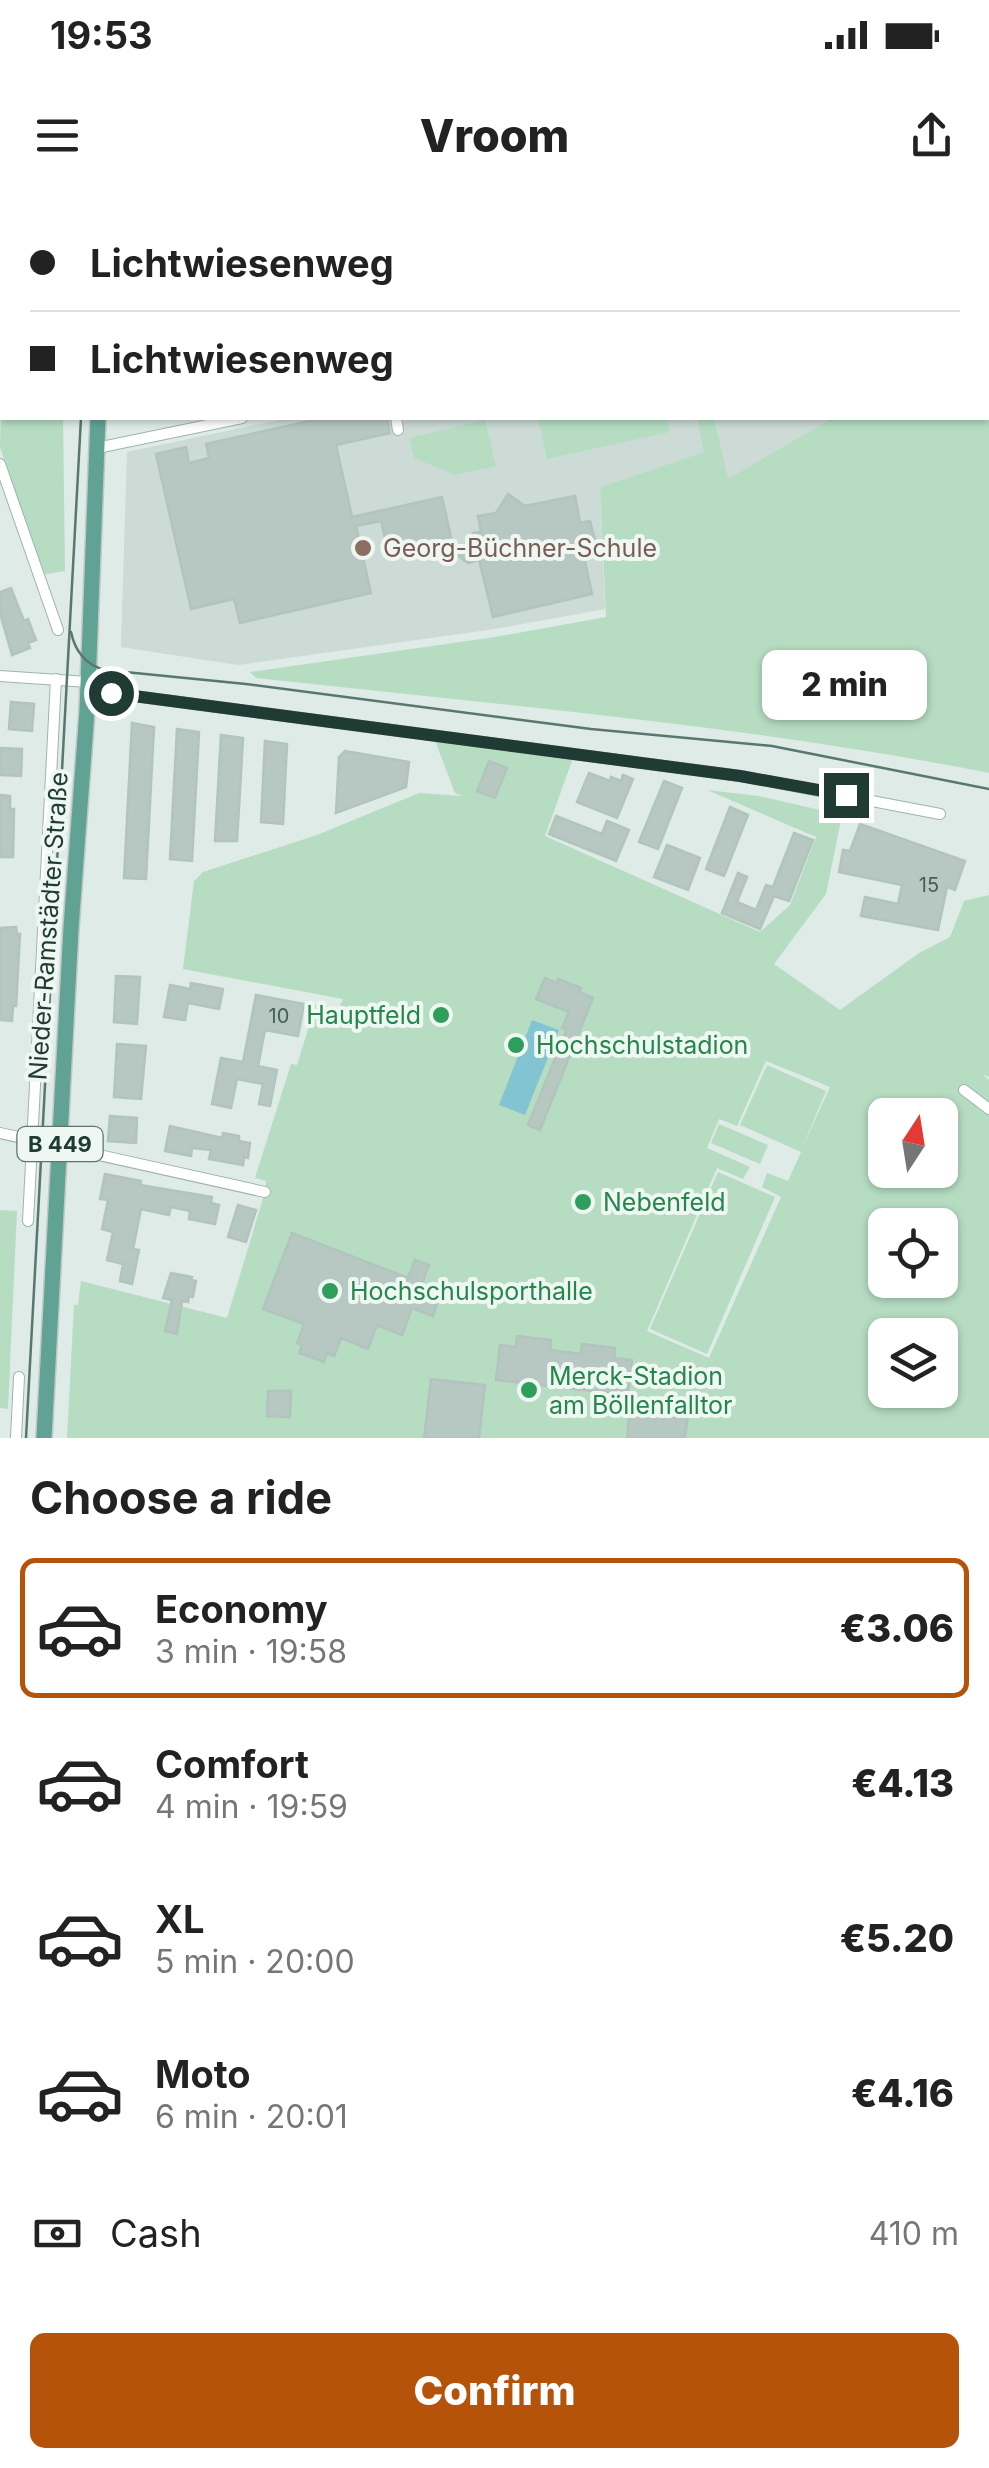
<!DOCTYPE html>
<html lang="en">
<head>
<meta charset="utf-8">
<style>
  body { margin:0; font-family:Inter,sans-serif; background:#f2f2f2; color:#222; height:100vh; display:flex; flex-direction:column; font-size:38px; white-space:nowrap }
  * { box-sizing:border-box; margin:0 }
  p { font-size:32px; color:#767676 }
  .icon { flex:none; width:55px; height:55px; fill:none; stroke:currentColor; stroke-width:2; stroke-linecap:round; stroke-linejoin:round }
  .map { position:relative; height:1238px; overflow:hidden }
  .sheet { display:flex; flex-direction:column; background:#fff; flex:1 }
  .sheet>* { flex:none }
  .banner { position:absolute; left:0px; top:0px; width:990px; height:220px; box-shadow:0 2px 8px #0004; display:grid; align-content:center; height:220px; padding:0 30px; background:#fff }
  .needle { width:65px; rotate:12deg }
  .controls { position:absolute; left:868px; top:898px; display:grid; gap:20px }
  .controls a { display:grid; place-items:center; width:90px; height:90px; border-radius:15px; background:#fff; box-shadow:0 2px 8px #0004; font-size:50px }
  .end { position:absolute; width:45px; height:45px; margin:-22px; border:12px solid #1f3b34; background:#fff; box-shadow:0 0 0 5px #fff }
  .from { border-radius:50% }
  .bubble { position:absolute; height:70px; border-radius:15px; background:#fff; box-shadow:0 2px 8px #0004; font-size:32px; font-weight:800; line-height:70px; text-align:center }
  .banner b { display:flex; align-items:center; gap:35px; height:95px; font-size:38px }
  .banner b+b { border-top:2px solid #e0e0e0 }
  .banner i { width:25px; height:25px; background:#222 }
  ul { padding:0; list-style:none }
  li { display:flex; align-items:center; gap:30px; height:140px; margin:0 20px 15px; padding:0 10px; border:5px solid transparent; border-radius:15px }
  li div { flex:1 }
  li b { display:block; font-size:38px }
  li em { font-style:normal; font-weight:800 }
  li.active { border-color:#b45309 }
  li>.icon { width:90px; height:90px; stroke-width:1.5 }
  h2 { padding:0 30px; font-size:45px; line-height:120px }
  .pay { display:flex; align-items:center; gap:25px; height:110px; padding:0 30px; font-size:38px }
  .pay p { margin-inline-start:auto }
  .action { display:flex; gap:20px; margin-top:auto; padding:20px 30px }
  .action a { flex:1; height:115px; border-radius:15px; background:#b45309; color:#fff; font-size:40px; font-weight:800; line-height:115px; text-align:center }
  .status { display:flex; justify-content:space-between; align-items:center; height:70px; padding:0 50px; background:#fff; direction:ltr }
  .status svg { height:28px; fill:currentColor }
  header { display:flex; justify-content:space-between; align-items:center; height:130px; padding:0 30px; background:#fff; font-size:45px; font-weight:800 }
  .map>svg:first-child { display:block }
  .built { fill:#ccdbd5 }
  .green { fill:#b6ddc2; fill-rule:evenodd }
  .water { fill:#83c4d3 }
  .building { fill:#b7c8c2; stroke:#b1c4bd; stroke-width:2.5 }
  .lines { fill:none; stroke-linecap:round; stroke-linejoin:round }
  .street-casing { stroke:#a1b3ad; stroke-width:12 }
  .primary-casing { stroke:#c0c8c6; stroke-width:18 }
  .street { stroke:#fff; stroke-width:10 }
  .primary { stroke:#60a394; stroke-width:15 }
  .tram { stroke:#597770; stroke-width:2.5 }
  .route { stroke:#1f3b34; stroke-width:12 }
  .education-dot { fill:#8d6e63; stroke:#eff7f3; stroke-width:4 }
  .leisure-dot { fill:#2e9e5b; stroke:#eff7f3; stroke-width:4 }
  .labels { text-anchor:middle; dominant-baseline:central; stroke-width:8; stroke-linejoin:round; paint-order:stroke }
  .number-label { font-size:20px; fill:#455e58 }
  .shield { fill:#eff7f3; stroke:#5d736d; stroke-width:2.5 }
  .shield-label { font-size:22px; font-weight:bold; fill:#1f3b34 }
  .education-label { font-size:25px; fill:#785e54; stroke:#eff7f3; text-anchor:start }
  .street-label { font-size:25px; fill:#1f3b34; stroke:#eff7f3 }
  .leisure-label { font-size:25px; fill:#27864d; stroke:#eff7f3; text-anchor:start }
</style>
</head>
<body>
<div class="status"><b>19:53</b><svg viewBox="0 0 49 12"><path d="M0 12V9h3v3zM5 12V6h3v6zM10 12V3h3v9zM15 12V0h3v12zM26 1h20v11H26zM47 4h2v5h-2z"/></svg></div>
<header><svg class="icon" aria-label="menu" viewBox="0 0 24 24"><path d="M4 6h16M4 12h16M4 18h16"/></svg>Vroom<svg class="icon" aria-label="share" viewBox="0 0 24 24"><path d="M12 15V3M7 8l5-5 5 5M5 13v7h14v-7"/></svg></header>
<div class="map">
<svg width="989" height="1238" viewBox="0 0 989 1238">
  <rect width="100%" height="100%" fill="#deebe6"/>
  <g class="built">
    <path d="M288 218H697L705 252 600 287 605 409 495 429 238 465 121 447 127 252Z"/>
    <path d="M714 218H832L727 280Z"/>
  </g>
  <g class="green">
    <path d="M99 0H660L661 2H100Z"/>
    <path d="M989 75V573C747 525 501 505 256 478L250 472 495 437 606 417 600 287 704 252 697 218H714L728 279 832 218H988Z"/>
    <path d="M2 156V218H63L65 371 41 375 0 247Z"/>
    <path d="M538 218H667L670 232 547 259Z"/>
    <path d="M485 220 496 266 455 275 414 258 409 238Z"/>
    <path d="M434 538 573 558 545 636 760 732 790 705 816 637 707 590 759 596 842 615 826 694 774 764 840 810 919 753 950 737 964 701 989 695V877L982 874 989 880V1238H67L74 1105H78L81 1081 227 1118 265 992 266 981 255 978 291 864 297 865 316 803 338 809 343 799 183 769 194 681 203 672 317 635 419 593 462 596 455 593ZM766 861 830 887 802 948 826 891 767 865 740 925 801 952 788 981 767 973 762 987 781 997 709 1158 647 1131 717 968 743 979 750 967 707 948 719 919 737 926ZM885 915H940V970H885ZM885 1025H940V1080H885ZM885 1135H940V1190H885Z"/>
    <path d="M719 924 768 945 760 964 711 943Z"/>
    <path d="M718 972 775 997 707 1154 650 1129Z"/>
    <path d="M0 1010 17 1011 8 1209 0 1208Z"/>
  </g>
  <path class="water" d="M532 820 559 830 525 915 499 905Z"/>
  <g class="building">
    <path d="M323 218H387L390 233 336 245 352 317 442 297 451 337 388 351 381 321 356 326 371 393 240 423 234 399 191 409 156 254 186 247 189 263 209 258 206 244Z"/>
    <path d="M508 294 525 306 575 296 580 323 590 321 597 348 583 352 592 394 493 417 479 360 468 363 458 356 473 333 481 332 478 316 496 313Z"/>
    <path d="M11 388 24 421 28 419 36 440 28 443 30 448 12 455 0 413V392Z"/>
    <path d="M11 502 34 504 32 531 9 529Z"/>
    <path d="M132 523 154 527 146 679 124 678Z"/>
    <path d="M177 529 199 532 192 661 170 659Z"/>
    <path d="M221 535 243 538 237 641H215Z"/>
    <path d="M265 541 287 544 283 624 261 622Z"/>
    <path d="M0 548 22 549 21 576 0 575Z"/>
    <path d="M345 551 409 562 406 587 336 613 339 557Z"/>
    <path d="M489 561 507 568 495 598 477 591Z"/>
    <path d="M589 573 610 581 611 577 621 581 623 575 633 579 617 618 577 602Z"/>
    <path d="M664 581 682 588 658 649 639 642Z"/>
    <path d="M0 595 10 596V609H14L13 657H0Z"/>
    <path d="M730 607 748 615 724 676 706 669Z"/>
    <path d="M556 616 602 634 607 621 629 630 616 661 549 634Z"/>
    <path d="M860 624 965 661 955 690 947 687 938 730 861 716 865 697 898 704 902 685 839 672 843 650 850 651Z"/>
    <path d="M794 633 813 640 789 701 774 696 760 729 722 713 738 673 747 677 737 702 756 710 766 685 773 687Z"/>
    <path d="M667 645 700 658 688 690 654 677Z"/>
    <path d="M16 727 17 734H20L16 806H13L12 821 0 820V728Z"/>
    <path d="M116 776 140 777 137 824 114 822Z"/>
    <path d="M545 778 557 783 558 779 581 788 579 792 593 798 540 930 528 925 567 829 562 828 569 812 536 799Z"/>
    <path d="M191 783 223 789 219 809 188 803 185 820 164 817 170 785 190 789Z"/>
    <path d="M256 795 304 804 298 836 265 830 258 866 277 870 270 906 259 904 263 884 237 879 231 908 212 904 221 858 243 862Z"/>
    <path d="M117 844 146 846 141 899 114 897Z"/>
    <path d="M110 916 137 918 136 943 108 941Z"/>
    <path d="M170 926 222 938 223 933 239 936V941L250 943 248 958 244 957 243 965 209 959 211 950 192 948 191 956 165 951Z"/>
    <path d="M105 974 141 981 140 985 212 997 211 1003 219 1005 215 1024 189 1019 190 1011 171 1007 169 1015 141 1009 133 1049 139 1050 132 1084 120 1081 123 1064 107 1060 113 1032 102 1029 108 1000 100 999Z"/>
    <path d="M238 1005 256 1010 246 1042 228 1037Z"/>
    <path d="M292 1033 408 1078 415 1060 429 1065 417 1096 437 1104 433 1116 412 1108 402 1135 377 1125 368 1149 341 1138 334 1156 327 1153 324 1162 299 1153 302 1145 297 1143 304 1124 263 1109Z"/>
    <path d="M171 1073 192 1077 191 1080 196 1081 193 1097 189 1096 188 1102 182 1101 177 1134 165 1131 172 1100 163 1098Z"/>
    <path d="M517 1136 551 1140 550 1150 581 1154 582 1144 615 1148 614 1158 632 1160 628 1195 496 1180 500 1145 516 1147Z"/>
    <path d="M431 1179 485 1185 479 1238H424Z"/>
    <path d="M268 1191H291L290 1217 267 1216Z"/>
    <path d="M631 1201 689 1208 685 1238H627Z"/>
  </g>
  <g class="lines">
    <defs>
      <g id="street">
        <path d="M751 0 752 2"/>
        <path d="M917 0 918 2"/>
        <path d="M946 2 949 0"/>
        <path d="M0 149 2 148"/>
        <path d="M396 218 398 230"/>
        <path d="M97 248 242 218"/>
        <path d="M0 264 58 430"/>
        <path d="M0 476 88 482 111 493 741 576 940 614"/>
        <path d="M964 890 989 909"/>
        <path d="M0 933 265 992"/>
        <path d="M28 1021 56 479"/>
        <path d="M16 1238 19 1177"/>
      </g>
      <g id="primary">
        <path d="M71 0 72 2"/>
        <path d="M44 1238 71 728 87 511 98 218"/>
      </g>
    </defs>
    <use href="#street" class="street-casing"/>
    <use href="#primary" class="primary-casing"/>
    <use href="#street" class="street"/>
    <use href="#primary" class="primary"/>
    <g class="tram">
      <path d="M53 0V2"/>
      <path d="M71 432C75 451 86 465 105 470L246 484 591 529 772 546 989 589"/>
      <path d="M26 1238 81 218"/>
    </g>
  </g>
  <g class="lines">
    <path class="route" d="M111 493 740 576 846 595"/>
  </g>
  <circle class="education-dot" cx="363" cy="348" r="10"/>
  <g class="leisure-dot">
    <circle cx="441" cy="815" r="10"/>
    <circle cx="516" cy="845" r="10"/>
    <circle cx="583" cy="1002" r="10"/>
    <circle cx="330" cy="1091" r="10"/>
    <circle cx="529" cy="1190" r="10"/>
  </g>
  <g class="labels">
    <g class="number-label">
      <text x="929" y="685">15</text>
      <text x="279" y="816">10</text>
    </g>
    <rect class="shield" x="17.5" y="927" width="85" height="34" rx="8"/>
    <g class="shield-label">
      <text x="60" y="944">B 449</text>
    </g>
    <g class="education-label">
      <text x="383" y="348">Georg-Büchner-Schule</text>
    </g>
    <g class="street-label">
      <text transform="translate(48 726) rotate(-86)">Nieder-Ramstädter Straße</text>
    </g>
    <g class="leisure-label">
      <text x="421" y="815" text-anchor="end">Hauptfeld</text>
      <text x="536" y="845">Hochschulstadion</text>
      <text x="603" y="1002">Nebenfeld</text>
      <text x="350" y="1091">Hochschulsporthalle</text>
      <text x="549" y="1176">Merck-Stadion<tspan x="549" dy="29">am Böllenfalltor</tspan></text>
    </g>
  </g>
</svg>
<div class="controls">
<a><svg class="needle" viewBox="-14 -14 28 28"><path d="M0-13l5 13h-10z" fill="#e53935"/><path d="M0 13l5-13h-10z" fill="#767676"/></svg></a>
<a><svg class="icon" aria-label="locate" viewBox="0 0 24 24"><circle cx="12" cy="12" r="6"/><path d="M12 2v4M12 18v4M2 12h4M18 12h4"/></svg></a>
<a><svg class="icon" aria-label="layers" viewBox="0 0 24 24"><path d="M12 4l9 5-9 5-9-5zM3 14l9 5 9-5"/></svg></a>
</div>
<i class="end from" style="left:111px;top:493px"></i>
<i class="end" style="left:846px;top:595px"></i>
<div class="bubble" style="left:762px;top:450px;width:165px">2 min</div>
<div class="banner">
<b><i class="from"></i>Lichtwiesenweg</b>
<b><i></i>Lichtwiesenweg</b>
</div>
</div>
<section class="sheet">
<h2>Choose a ride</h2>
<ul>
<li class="active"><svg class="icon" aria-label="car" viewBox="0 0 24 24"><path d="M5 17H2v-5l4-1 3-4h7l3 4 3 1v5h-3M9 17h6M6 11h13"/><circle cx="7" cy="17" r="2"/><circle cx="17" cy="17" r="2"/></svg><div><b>Economy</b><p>3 min · 19:58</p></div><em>€3.06</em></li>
<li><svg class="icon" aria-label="car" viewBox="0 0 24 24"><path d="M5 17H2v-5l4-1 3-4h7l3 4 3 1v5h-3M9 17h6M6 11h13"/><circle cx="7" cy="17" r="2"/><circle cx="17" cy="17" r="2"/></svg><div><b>Comfort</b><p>4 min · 19:59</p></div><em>€4.13</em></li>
<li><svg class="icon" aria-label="car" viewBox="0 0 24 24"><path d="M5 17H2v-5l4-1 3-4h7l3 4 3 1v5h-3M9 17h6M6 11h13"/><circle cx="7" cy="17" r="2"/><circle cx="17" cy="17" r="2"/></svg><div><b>XL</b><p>5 min · 20:00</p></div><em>€5.20</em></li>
<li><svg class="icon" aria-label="car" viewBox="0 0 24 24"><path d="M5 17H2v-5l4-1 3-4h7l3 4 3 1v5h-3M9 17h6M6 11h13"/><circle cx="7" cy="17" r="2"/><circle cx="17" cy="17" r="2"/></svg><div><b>Moto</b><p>6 min · 20:01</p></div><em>€4.16</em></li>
</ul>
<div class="pay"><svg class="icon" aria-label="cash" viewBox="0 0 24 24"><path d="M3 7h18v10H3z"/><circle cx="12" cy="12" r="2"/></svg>Cash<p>410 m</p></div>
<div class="action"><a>Confirm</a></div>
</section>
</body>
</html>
